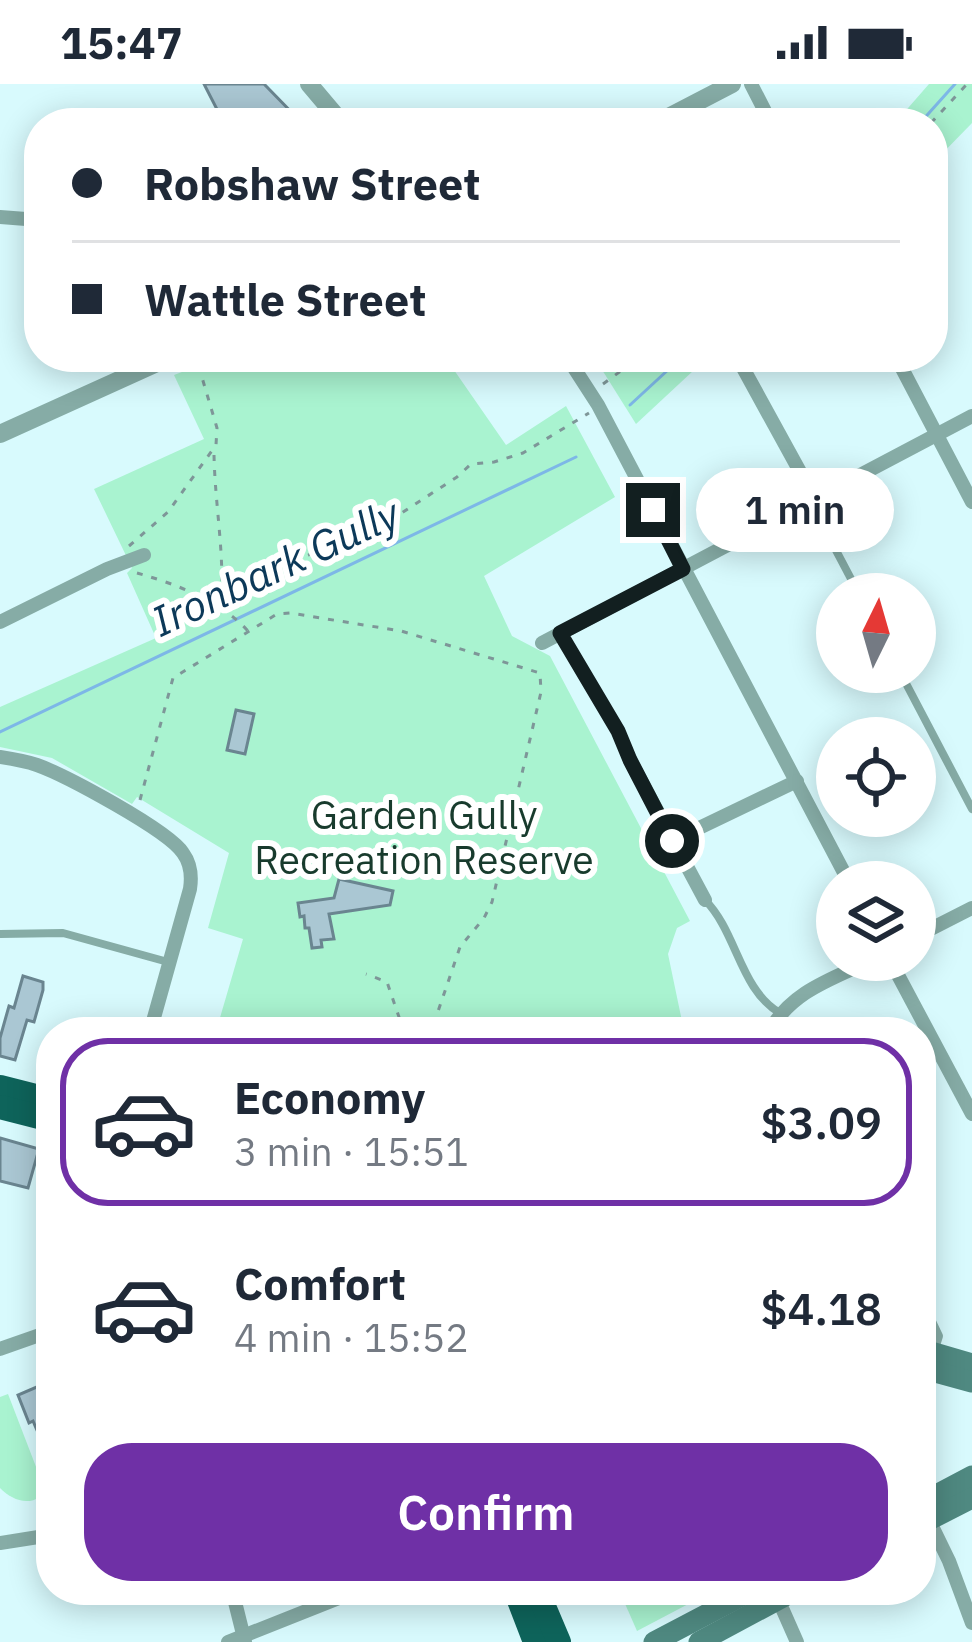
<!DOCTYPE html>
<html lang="en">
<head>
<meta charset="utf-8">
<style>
  body { margin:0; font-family:"IBM Plex Sans",sans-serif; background:#f6f6f7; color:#1f2937; height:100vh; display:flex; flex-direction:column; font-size:45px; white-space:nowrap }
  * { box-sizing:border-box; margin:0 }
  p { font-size:39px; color:#747a83 }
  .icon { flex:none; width:66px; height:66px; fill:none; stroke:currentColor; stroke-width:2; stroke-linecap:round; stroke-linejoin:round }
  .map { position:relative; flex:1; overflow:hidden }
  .sheet { position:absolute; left:36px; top:933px; width:900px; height:588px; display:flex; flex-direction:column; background:#fff; border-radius:48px; box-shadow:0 6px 30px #0003 }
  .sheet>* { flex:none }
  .hud { position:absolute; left:24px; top:24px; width:924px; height:264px; border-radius:48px; box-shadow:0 6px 30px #0003; display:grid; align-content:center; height:264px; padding:0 48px; background:#fff }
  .needle { width:78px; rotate:5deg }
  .buttons { position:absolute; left:816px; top:489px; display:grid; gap:24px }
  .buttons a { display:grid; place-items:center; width:120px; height:120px; border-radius:50%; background:#fff; box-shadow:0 6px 30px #0003; font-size:60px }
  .end { position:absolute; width:54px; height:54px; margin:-27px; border:15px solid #121f20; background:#fff; box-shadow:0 0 0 6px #fff }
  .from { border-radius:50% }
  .bubble { position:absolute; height:84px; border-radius:42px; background:#fff; box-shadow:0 6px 30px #0003; font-size:39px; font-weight:600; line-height:84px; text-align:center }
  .hud b { display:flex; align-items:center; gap:42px; height:114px; font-size:45px }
  .hud b+b { border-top:3px solid #e0e1e3 }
  .hud i { width:30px; height:30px; background:#1f2937 }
  ul { padding:21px 0 0; list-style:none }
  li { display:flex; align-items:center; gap:36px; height:168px; margin:0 24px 18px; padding:0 24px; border:6px solid transparent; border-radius:48px }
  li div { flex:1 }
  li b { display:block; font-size:45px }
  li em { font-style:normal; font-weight:600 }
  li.on { border-color:#6f30a6 }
  li>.icon { width:108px; height:108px; stroke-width:1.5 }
  .button { display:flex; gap:24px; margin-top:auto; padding:24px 48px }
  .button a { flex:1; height:138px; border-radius:48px; background:#6f30a6; color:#fff; font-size:48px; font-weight:600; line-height:138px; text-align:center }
  .status { display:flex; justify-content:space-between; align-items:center; height:84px; padding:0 60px; background:#fff; direction:ltr }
  .status svg { height:33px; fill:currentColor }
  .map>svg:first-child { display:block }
  .green { fill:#a9f3d0 }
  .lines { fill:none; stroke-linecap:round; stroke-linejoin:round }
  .stream { stroke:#7db7e7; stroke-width:3 }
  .building { fill:#aac7d3; stroke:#6a8590; stroke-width:3 }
  .path { stroke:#7e9698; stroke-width:3; stroke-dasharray:6 9; stroke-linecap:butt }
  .service { stroke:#86aca6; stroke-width:8 }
  .minor { stroke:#86aca6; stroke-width:14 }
  .tertiary { stroke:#86aca6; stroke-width:18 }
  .secondary { stroke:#4f8981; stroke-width:21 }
  .trunk { stroke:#0e645b; stroke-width:24 }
  .route { stroke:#121f20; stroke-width:15 }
  .labels { text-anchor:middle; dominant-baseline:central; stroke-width:12; stroke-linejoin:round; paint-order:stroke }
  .park-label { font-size:39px; fill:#183b2d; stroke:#fff }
  .water-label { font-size:42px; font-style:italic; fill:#0c3959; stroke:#fff }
</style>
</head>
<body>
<div class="status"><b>15:47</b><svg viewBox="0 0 49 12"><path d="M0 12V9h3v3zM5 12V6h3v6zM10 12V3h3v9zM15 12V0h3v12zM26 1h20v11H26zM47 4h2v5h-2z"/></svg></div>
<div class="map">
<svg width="972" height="1558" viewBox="0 0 972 1558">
  <rect width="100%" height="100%" fill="#d8fafd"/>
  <g class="green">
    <path d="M929 0H972V39L933 79V39H895Z"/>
    <path d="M221 273H445L506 361 566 322 615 413 484 492 512 552 550 572 690 837 677 844 668 870 683 942 681 948H230L217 944 243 855 208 844 229 769 137 713 132 720 52 674 0 663V623L156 554 127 489 132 484 94 405 204 355 174 291Z"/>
    <path d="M594 273H708L636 340Z"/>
    <path d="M8 1310 43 1401 40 1413C26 1422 11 1415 0 1404V1313Z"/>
    <path d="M619 1506H713V1507L637 1547Z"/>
  </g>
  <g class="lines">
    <g class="stream">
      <path d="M920 39 955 0"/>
      <path d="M630 321 682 273"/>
      <path d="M0 648 576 373"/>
    </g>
  </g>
  <g class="building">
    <path d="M204 0H264L302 39H224Z"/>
    <path d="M236 626 254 630 245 670 227 666Z"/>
    <path d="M339 795 393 807 390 821 329 830 334 855 321 856 322 863 312 864 309 844H305L304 832 300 833 298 819 334 814Z"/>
    <path d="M23 892 43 898V906L34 938 27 936 15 976 0 972V954L9 922 14 924Z"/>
    <path d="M0 1054 39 1065 28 1104 0 1097Z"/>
    <path d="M39 1302 41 1307 51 1302V1379L33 1337 29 1339 18 1311Z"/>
  </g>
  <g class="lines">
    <g class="path">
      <path d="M931 39 967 0"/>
      <path d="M603 300 640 273"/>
      <path d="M214 371C215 422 225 471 221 523"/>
      <path d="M129 462 168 428 216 361 217 344 198 280"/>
      <path d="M137 489C176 500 221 517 248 547"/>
      <path d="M220 524 246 497 273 482 363 454 457 393 471 380 494 378 523 369 589 329"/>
      <path d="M140 716 173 594 277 530 290 529 401 547 540 589 541 608 492 818 484 834 460 863 432 945 399 933 387 898 366 890"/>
    </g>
    <g class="service">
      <path d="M811 419 859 510"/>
      <path d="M559 549 618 647 629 675"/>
      <path d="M900 588 972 725"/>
      <path d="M705 816C737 848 740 906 780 929"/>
      <path d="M0 850 63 849 168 878"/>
      <path d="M921 1214 939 1252 934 1268"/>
    </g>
    <g class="minor">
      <path d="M751 0 771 39"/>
      <path d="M0 133 26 135"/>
      <path d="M567 273 598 321 849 798"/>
      <path d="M737 273 815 415"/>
      <path d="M896 273 972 418"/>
      <path d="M0 538 107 485 144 471"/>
      <path d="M542 559 972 332"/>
      <path d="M0 673C13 675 25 677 37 681 65 691 168 746 183 769 191 780 192 792 190 805L150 948"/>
      <path d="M630 676 705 816"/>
      <path d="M672 757 797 697"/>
      <path d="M915 853 972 824"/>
      <path d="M890 876 972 1030"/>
      <path d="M769 948C791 907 832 895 872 876"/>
      <path d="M0 1265 51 1247"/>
      <path d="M929 1436 949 1477 972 1539"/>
      <path d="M0 1459 51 1451"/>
      <path d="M232 1506 245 1558"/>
      <path d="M778 1515 797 1558"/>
      <path d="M228 1558 359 1506"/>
    </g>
    <g class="tertiary">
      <path d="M309 0 342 39"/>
      <path d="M657 39 732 0"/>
      <path d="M0 350 170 273"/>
    </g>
    <g class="secondary">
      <path d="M921 1265 972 1280"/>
      <path d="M921 1284 972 1298"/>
      <path d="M921 1419 972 1392"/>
      <path d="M921 1440 972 1414"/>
      <path d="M654 1558 753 1506"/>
      <path d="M699 1558 796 1506"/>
    </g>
    <g class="trunk">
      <path d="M0 1003 51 1016"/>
      <path d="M0 1023 51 1036"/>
      <path d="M515 1506 535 1558"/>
      <path d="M537 1506 559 1558"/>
    </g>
  </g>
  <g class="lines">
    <path class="route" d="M653 426 683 485 560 549 618 647 630 676 672 757"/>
  </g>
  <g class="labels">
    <g class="park-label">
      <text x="424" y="730">Garden Gully<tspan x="424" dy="45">Recreation Reserve</tspan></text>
    </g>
    <g class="water-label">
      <text transform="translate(275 483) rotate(-25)">Ironbark Gully</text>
    </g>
  </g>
</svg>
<div class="buttons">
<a><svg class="needle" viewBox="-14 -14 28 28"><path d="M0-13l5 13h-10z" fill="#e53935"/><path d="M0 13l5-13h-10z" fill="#747a83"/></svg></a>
<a><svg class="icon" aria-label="locate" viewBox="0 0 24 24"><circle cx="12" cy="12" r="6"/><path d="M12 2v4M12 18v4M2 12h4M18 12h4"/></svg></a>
<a><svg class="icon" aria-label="layers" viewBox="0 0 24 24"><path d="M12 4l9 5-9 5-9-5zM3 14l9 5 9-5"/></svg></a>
</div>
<i class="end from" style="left:672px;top:757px"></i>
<i class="end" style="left:653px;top:426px"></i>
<div class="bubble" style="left:696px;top:384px;width:198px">1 min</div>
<div class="hud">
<b><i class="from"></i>Robshaw Street</b>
<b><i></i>Wattle Street</b>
</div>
<section class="sheet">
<ul>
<li class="on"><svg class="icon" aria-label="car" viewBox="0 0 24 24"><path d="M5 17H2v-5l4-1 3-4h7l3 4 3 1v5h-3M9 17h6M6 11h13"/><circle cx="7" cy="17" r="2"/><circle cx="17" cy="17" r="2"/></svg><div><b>Economy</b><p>3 min · 15:51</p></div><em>$3.09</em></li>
<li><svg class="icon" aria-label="car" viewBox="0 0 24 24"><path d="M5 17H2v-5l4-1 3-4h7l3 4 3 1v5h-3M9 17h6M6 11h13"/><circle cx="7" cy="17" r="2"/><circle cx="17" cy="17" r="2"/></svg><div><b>Comfort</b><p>4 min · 15:52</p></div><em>$4.18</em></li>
</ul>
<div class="button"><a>Confirm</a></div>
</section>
</div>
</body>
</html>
